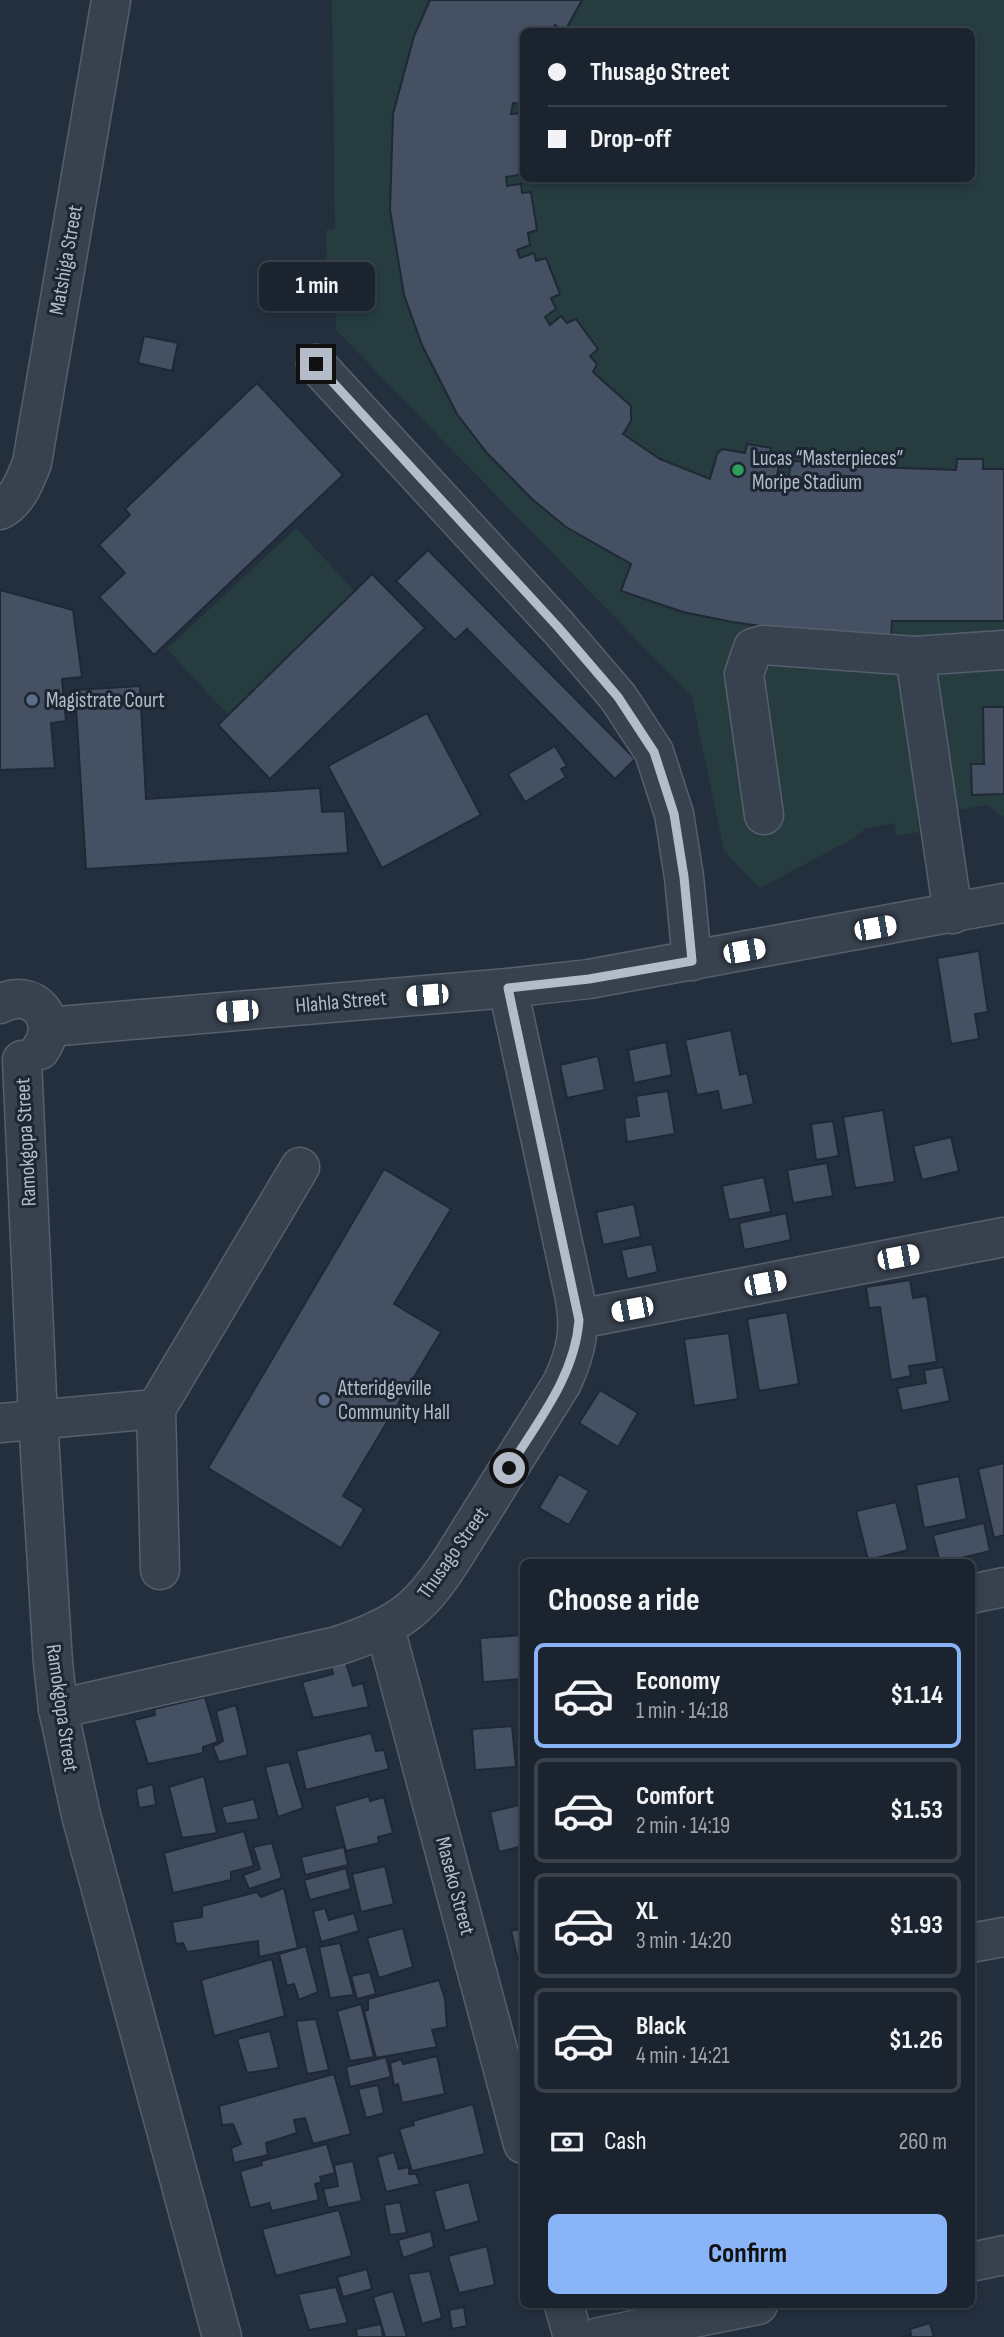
<!DOCTYPE html>
<html lang="en">
<head>
<meta charset="utf-8">
<style>
  body { margin:0; font-family:"Sofia Sans Condensed",sans-serif; background:#242b36; color:#f1f3f6; height:100vh; display:flex; flex-direction:column; font-size:26px; white-space:nowrap }
  * { box-sizing:border-box; margin:0 }
  p { font-size:23px; color:#a0a4aa }
  .icon { flex:none; width:38px; height:38px; fill:none; stroke:currentColor; stroke-width:2; stroke-linecap:round; stroke-linejoin:round }
  .map { position:relative; flex:1; overflow:hidden }
  .panel { position:absolute; left:520px; top:1559px; width:455px; height:749px; display:flex; flex-direction:column; background:#1b232e; border-radius:10px; box-shadow:0 4px 10px #0003,0 0 0 2px #39404a }
  .panel>* { flex:none }
  .top-card { position:absolute; left:520px; top:28px; width:455px; height:154px; border-radius:10px; box-shadow:0 4px 10px #0003,0 0 0 2px #39404a; display:grid; align-content:center; height:154px; padding:0 28px; background:#1b232e }
  .end { position:absolute; width:32px; height:32px; margin:-16px; border:9px solid #b4bcc9; background:#111; box-shadow:0 0 0 4px #111 }
  .from { border-radius:50% }
  .bubble { position:absolute; height:49px; border-radius:10px; background:#1b232e; box-shadow:0 4px 10px #0003,0 0 0 2px #39404a; font-size:23px; font-weight:700; line-height:49px; text-align:center }
  .car { position:absolute; width:21px; height:42px; margin:-21px -10px; border-radius:9px; box-shadow:0 0 5px 2px #0007; background:linear-gradient(#fff 24%,#345 0 40%,#fff 0 76%,#345 0 86%,#fff 0) }
  .top-card b { display:flex; align-items:center; gap:24px; height:66px; font-size:26px }
  .top-card b+b { border-top:2px solid #39404a }
  .top-card i { width:18px; height:18px; background:#f1f3f6 }
  ul { padding:0; list-style:none }
  li { display:flex; align-items:center; gap:21px; height:105px; margin:0 14px 10px; padding:0 14px; border:4px solid #39404a; border-radius:10px }
  li div { flex:1 }
  li b { display:block; font-size:26px }
  li em { font-style:normal; font-weight:700 }
  li.current { border-color:#8ab4f8 }
  li>.icon { width:63px; height:63px; stroke-width:1.5 }
  h2 { padding:0 28px; font-size:32px; line-height:84px }
  .pay { display:flex; align-items:center; gap:18px; height:77px; padding:0 28px; font-size:26px }
  .pay p { margin-inline-start:auto }
  .primary-button { display:flex; gap:14px; margin-top:auto; padding:14px 28px }
  .primary-button a { flex:1; height:80px; border-radius:10px; background:#8ab4f8; color:#111; font-size:28px; font-weight:700; line-height:80px; text-align:center }
  .map>svg:first-child { display:block }
  .green { fill:#263c3f; fill-rule:evenodd }
  .building { fill:#455162; stroke:#1f2835; stroke-width:2 }
  .lines { fill:none; stroke-linecap:round; stroke-linejoin:round }
  .minor-casing { stroke:#565f6c; stroke-width:41 }
  .minor { stroke:#38414e; stroke-width:38 }
  .route { stroke:#b4bcc9; stroke-width:9 }
  .leisure-dot { fill:#2e9e5b; stroke:#1d2633; stroke-width:2.5 }
  .service-dot { fill:#5c6f8a; stroke:#1d2633; stroke-width:2.5 }
  .labels { text-anchor:middle; dominant-baseline:central; stroke-width:6; stroke-linejoin:round; paint-order:stroke }
  .street-label { font-size:21px; fill:#b4bcc9; stroke:#1d2633 }
  .poi-label { font-size:21px; fill:#b4bcc9; stroke:#1d2633; text-anchor:start }
</style>
</head>
<body>
<div class="map">
<svg width="1004" height="2337" viewBox="0 0 1004 2337">
  <rect width="100%" height="100%" fill="#242f3e"/>
  <g class="green">
    <path d="M332 0H1004V817L987 805 917 817 919 832 897 836 894 823 865 829 852 839 760 888 724 851 692 697 336 330V297L328 296 326 230 335 229ZM523 32H971V178H523Z"/>
    <path d="M296 528 359 596 230 717 167 649Z"/>
  </g>
  <g class="building">
    <path d="M430 0H582L565 31 555 25 552 32H523V104L513 103 511 114 523 113V161L519 160V175L506 177 507 186 521 184 522 193 531 192 537 230 528 233 530 245 517 250 520 258 534 253 536 261 546 258 560 294 551 298 556 309 545 317 550 325 561 316 567 323 576 319 598 349 590 356 597 364 593 372 631 406V421L623 434 660 459 710 479 717 454 722 449 745 453 747 444 771 448 769 458 780 460 777 475 789 477 791 461 809 462 810 451 847 455 848 466 956 470 957 459H983V469H1004V621H892L891 637 790 630 732 622 683 612 621 591 631 564 566 527 532 499 487 453 457 414 422 345 404 295 390 210 393 114 414 36Z"/>
    <path d="M144 336 178 343 172 371 138 363Z"/>
    <path d="M257 383 343 475 154 655 99 597 125 573 99 545 130 515 125 509Z"/>
    <path d="M428 550 635 759 615 779 467 629 455 640 396 581Z"/>
    <path d="M372 574 425 628 270 779 218 725Z"/>
    <path d="M0 590 73 610 82 677 62 679 66 721 51 723 55 768 0 770Z"/>
    <path d="M140 686 146 799 320 788 322 812 345 811 348 853 86 869 75 690Z"/>
    <path d="M983 707H1004V794L972 795 971 764H984Z"/>
    <path d="M427 713 481 815 382 868 328 766Z"/>
    <path d="M555 746 567 766 561 769 566 777 525 802 508 774Z"/>
    <path d="M979 951 988 1012 975 1014 979 1039 951 1044 937 958Z"/>
    <path d="M731 1030 740 1075 747 1073 754 1104 722 1111 718 1091 697 1095 685 1040Z"/>
    <path d="M666 1042 672 1075 634 1083 628 1050Z"/>
    <path d="M598 1056 605 1090 567 1098 560 1065Z"/>
    <path d="M668 1091 675 1134 627 1142 624 1118 639 1116 636 1096Z"/>
    <path d="M883 1110 895 1182 855 1188 843 1117Z"/>
    <path d="M833 1121 839 1156 816 1160 811 1124Z"/>
    <path d="M951 1137 959 1171 922 1180 913 1146Z"/>
    <path d="M827 1163 833 1196 793 1203 787 1170Z"/>
    <path d="M384 1169 451 1209 394 1304 441 1332 343 1496 364 1509 341 1548 208 1468Z"/>
    <path d="M764 1177 771 1212 729 1220 722 1186Z"/>
    <path d="M634 1204 641 1237 603 1245 596 1212Z"/>
    <path d="M786 1213 791 1240 744 1250 739 1223Z"/>
    <path d="M652 1244 658 1272 627 1279 621 1250Z"/>
    <path d="M910 1280 913 1298 927 1296 937 1362 909 1366 911 1376 891 1380 880 1307 869 1308 866 1287Z"/>
    <path d="M787 1312 799 1384 759 1391 747 1319Z"/>
    <path d="M729 1333 738 1399 694 1406 684 1339Z"/>
    <path d="M943 1367 950 1401 902 1411 897 1388 926 1383 924 1370Z"/>
    <path d="M600 1390 638 1413 618 1447 579 1423Z"/>
    <path d="M1004 1463V1535L994 1538 978 1469Z"/>
    <path d="M559 1474 589 1491 569 1525 539 1508Z"/>
    <path d="M959 1476 967 1519 924 1528 916 1485Z"/>
    <path d="M896 1502 908 1550 868 1560 856 1511Z"/>
    <path d="M984 1523 990 1551 940 1563 933 1535Z"/>
    <path d="M523 1635V1679L483 1682 480 1638Z"/>
    <path d="M345 1660 353 1686 363 1683 369 1707 313 1718 302 1682 333 1674 330 1662Z"/>
    <path d="M205 1697 218 1742 203 1747V1753L148 1764 134 1720 155 1715 154 1709Z"/>
    <path d="M236 1705 248 1755 219 1762 213 1747 223 1741 216 1711Z"/>
    <path d="M512 1726 516 1767 475 1770 472 1729Z"/>
    <path d="M371 1733 376 1751 384 1750 389 1769 306 1790 296 1751Z"/>
    <path d="M289 1762 303 1808 278 1817 265 1767Z"/>
    <path d="M204 1776 217 1833 182 1838 169 1787Z"/>
    <path d="M153 1784 156 1805 139 1808 136 1789Z"/>
    <path d="M369 1796 370 1801 384 1797 393 1833 378 1837 379 1843 346 1851 334 1806Z"/>
    <path d="M254 1799 259 1819 226 1824 221 1807Z"/>
    <path d="M523 1804V1846L499 1852 490 1812Z"/>
    <path d="M244 1831 254 1866 231 1872V1880L173 1893 164 1853Z"/>
    <path d="M272 1843 282 1878 249 1889 243 1875 260 1869 253 1847Z"/>
    <path d="M344 1847 348 1865 305 1875 301 1857Z"/>
    <path d="M385 1866 394 1904 361 1912 352 1874Z"/>
    <path d="M346 1868 351 1889 310 1900 304 1880Z"/>
    <path d="M284 1888 298 1948 259 1957 258 1941 187 1952 183 1943 176 1944 172 1922 202 1917V1906L257 1892 261 1897Z"/>
    <path d="M325 1908 329 1920 354 1913 359 1931 321 1942 313 1911Z"/>
    <path d="M403 1928 413 1967 379 1978 367 1938Z"/>
    <path d="M523 1928V1973H521L511 1931Z"/>
    <path d="M340 1943 354 1995 330 1998 319 1947Z"/>
    <path d="M306 1946 318 1992 299 2000 294 1984 287 1986 279 1954Z"/>
    <path d="M272 1959 285 2016 214 2036 201 1980Z"/>
    <path d="M370 1972 376 1994 357 1999 351 1976Z"/>
    <path d="M439 1980 445 1999 447 2027 432 2030 437 2047 376 2058 364 2011 368 2010V1999Z"/>
    <path d="M361 2004 374 2057 350 2061 337 2011Z"/>
    <path d="M316 2019 329 2070 307 2074 296 2021Z"/>
    <path d="M270 2031 279 2068 247 2073 237 2039Z"/>
    <path d="M437 2056 445 2094 402 2103 398 2084 394 2086 390 2063 401 2059 403 2064Z"/>
    <path d="M386 2057 391 2077 350 2087 346 2067Z"/>
    <path d="M334 2074 351 2134 313 2144 305 2118 294 2120 297 2133 266 2143 268 2155 234 2163 231 2148 241 2144 233 2124 222 2125 219 2106Z"/>
    <path d="M378 2085 384 2113 366 2118 358 2089Z"/>
    <path d="M473 2104 485 2154 412 2171 399 2129 414 2125 413 2121Z"/>
    <path d="M327 2144 335 2173 320 2177 322 2182 315 2184 319 2200 272 2211 269 2203 250 2208 240 2171 262 2165 261 2161Z"/>
    <path d="M394 2152 399 2169 409 2167V2174H416L420 2184 386 2192 377 2157Z"/>
    <path d="M353 2161 362 2201 328 2208 323 2189 338 2186 334 2165Z"/>
    <path d="M469 2182 479 2221 445 2231 434 2191Z"/>
    <path d="M400 2202 407 2233 390 2235 384 2205Z"/>
    <path d="M339 2210 352 2256 276 2276 262 2229Z"/>
    <path d="M431 2231 434 2247 403 2258 398 2240Z"/>
    <path d="M487 2246 495 2285 459 2293 448 2256Z"/>
    <path d="M367 2269 372 2289 343 2297 337 2277Z"/>
    <path d="M430 2271 442 2318 422 2324 408 2274Z"/>
    <path d="M336 2287 348 2323 309 2330 298 2294Z"/>
    <path d="M393 2291 407 2337H385L373 2297Z"/>
    <path d="M464 2307 467 2326 452 2329 449 2310Z"/>
    <path d="M930 2323 934 2337H901L911 2335 910 2329Z"/>
    <path d="M381 2324 383 2337H357L356 2329Z"/>
  </g>
  <g class="lines">
    <defs>
      <g id="minor">
        <path d="M316 364 558 627 618 697 654 752 674 814 684 877 692 961"/>
        <path d="M0 510C18 501 25 480 32 463L111 0"/>
        <path d="M915 656 953 914"/>
        <path d="M764 815 744 674 753 648 763 645 915 656 1004 650"/>
        <path d="M0 1004C33 986 62 1020 40 1050"/>
        <path d="M48 1027 508 988 589 979 1004 903"/>
        <path d="M22 1060 38 1419 53 1663 58 1709 81 1815 222 2337"/>
        <path d="M579 1319 1004 1237"/>
        <path d="M0 1423 156 1409"/>
        <path d="M160 1570 156 1409 300 1167"/>
        <path d="M971 1594 1004 1587"/>
        <path d="M385 1628 523 2144"/>
        <path d="M58 1709 337 1646C400 1625 421 1609 456 1553L562 1383C577 1350 581 1330 574 1294L508 988"/>
        <path d="M971 1943 1004 1937"/>
        <path d="M971 2262 1004 2255"/>
        <path d="M564 2305 573 2337"/>
        <path d="M599 2337 758 2305"/>
      </g>
    </defs>
    <use href="#minor" class="minor-casing"/>
    <use href="#minor" class="minor"/>
  </g>
  <g class="lines">
    <path class="route" d="M316 364 558 627 618 697 654 752 674 814 684 877 692 961 589 979 508 988 579 1320C575 1376 538 1421 509 1468"/>
  </g>
  <circle class="leisure-dot" cx="738" cy="470" r="7"/>
  <g class="service-dot">
    <circle cx="32" cy="700" r="7"/>
    <circle cx="324" cy="1400" r="7"/>
  </g>
  <g class="labels">
    <g class="street-label">
      <text transform="translate(66 260) rotate(-80)">Matshiga Street</text>
      <text transform="translate(341 1002) rotate(-5)">Hlahla Street</text>
      <text transform="translate(26 1142) rotate(-93)">Ramokgopa Street</text>
      <text transform="translate(453 1553) rotate(-55)">Thusago Street</text>
      <text transform="translate(62 1708) rotate(82)">Ramokgopa Street</text>
      <text transform="translate(455 1886) rotate(75)">Maseko Street</text>
    </g>
    <g class="poi-label">
      <text x="752" y="458">Lucas “Masterpieces”<tspan x="752" dy="24">Moripe Stadium</tspan></text>
      <text x="46" y="700">Magistrate Court</text>
      <text x="338" y="1388">Atteridgeville<tspan x="338" dy="24">Community Hall</tspan></text>
    </g>
  </g>
</svg>
<i class="end from" style="left:509px;top:1468px"></i>
<i class="end" style="left:316px;top:364px"></i>
<div class="bubble" style="left:259px;top:262px;width:116px">1 min</div>
<i class="car" style="left:875px;top:928px;rotate:80deg"></i>
<i class="car" style="left:744px;top:951px;rotate:80deg"></i>
<i class="car" style="left:427px;top:995px;rotate:265deg"></i>
<i class="car" style="left:237px;top:1011px;rotate:265deg"></i>
<i class="car" style="left:898px;top:1257px;rotate:79deg"></i>
<i class="car" style="left:765px;top:1283px;rotate:79deg"></i>
<i class="car" style="left:632px;top:1309px;rotate:259deg"></i>
<div class="top-card">
<b><i class="from"></i>Thusago Street</b>
<b><i></i>Drop-off</b>
</div>
<section class="panel">
<h2>Choose a ride</h2>
<ul>
<li class="current"><svg class="icon" aria-label="car" viewBox="0 0 24 24"><path d="M5 17H2v-5l4-1 3-4h7l3 4 3 1v5h-3M9 17h6M6 11h13"/><circle cx="7" cy="17" r="2"/><circle cx="17" cy="17" r="2"/></svg><div><b>Economy</b><p>1 min · 14:18</p></div><em>$1.14</em></li>
<li><svg class="icon" aria-label="car" viewBox="0 0 24 24"><path d="M5 17H2v-5l4-1 3-4h7l3 4 3 1v5h-3M9 17h6M6 11h13"/><circle cx="7" cy="17" r="2"/><circle cx="17" cy="17" r="2"/></svg><div><b>Comfort</b><p>2 min · 14:19</p></div><em>$1.53</em></li>
<li><svg class="icon" aria-label="car" viewBox="0 0 24 24"><path d="M5 17H2v-5l4-1 3-4h7l3 4 3 1v5h-3M9 17h6M6 11h13"/><circle cx="7" cy="17" r="2"/><circle cx="17" cy="17" r="2"/></svg><div><b>XL</b><p>3 min · 14:20</p></div><em>$1.93</em></li>
<li><svg class="icon" aria-label="car" viewBox="0 0 24 24"><path d="M5 17H2v-5l4-1 3-4h7l3 4 3 1v5h-3M9 17h6M6 11h13"/><circle cx="7" cy="17" r="2"/><circle cx="17" cy="17" r="2"/></svg><div><b>Black</b><p>4 min · 14:21</p></div><em>$1.26</em></li>
</ul>
<div class="pay"><svg class="icon" aria-label="cash" viewBox="0 0 24 24"><path d="M3 7h18v10H3z"/><circle cx="12" cy="12" r="2"/></svg>Cash<p>260 m</p></div>
<div class="primary-button"><a>Confirm</a></div>
</section>
</div>
</body>
</html>
